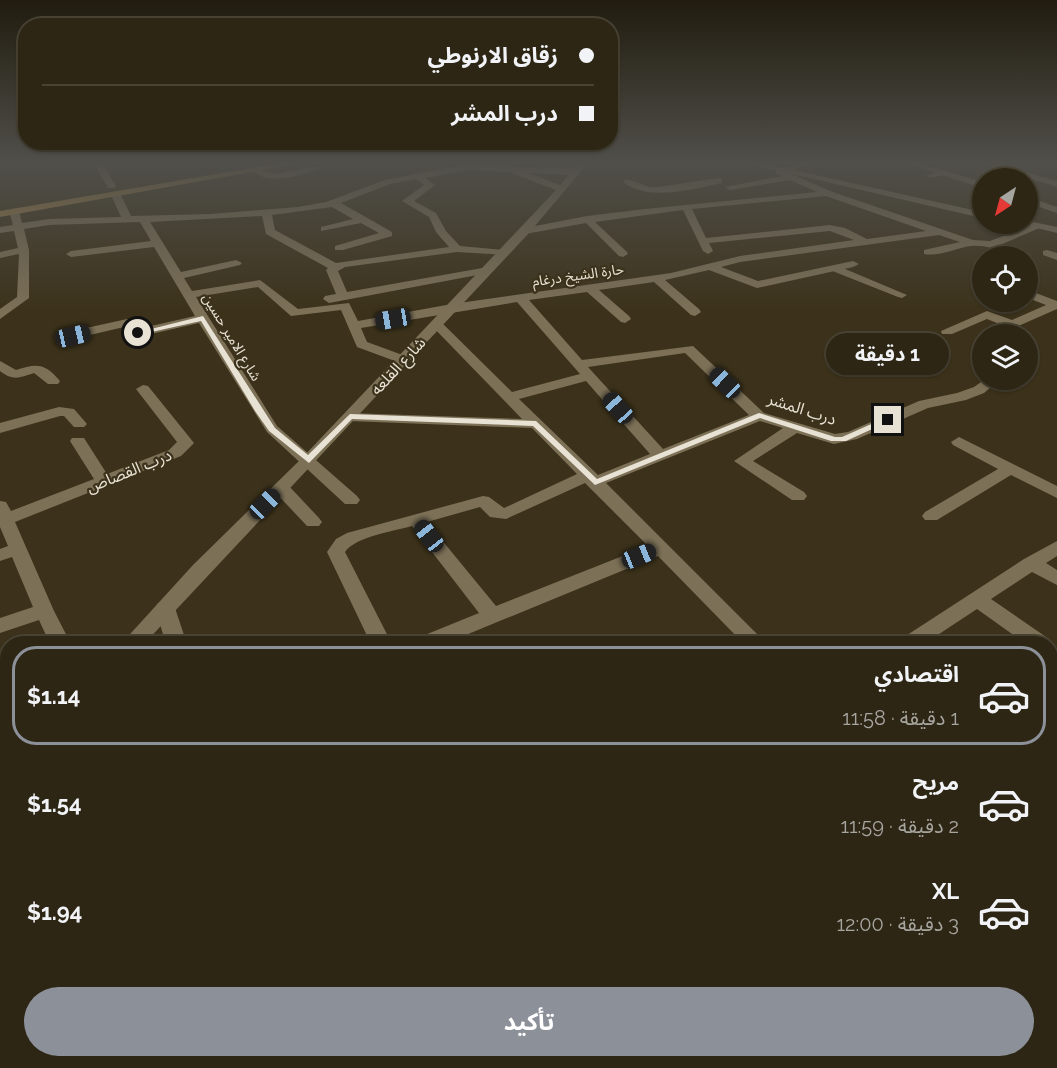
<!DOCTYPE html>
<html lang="ar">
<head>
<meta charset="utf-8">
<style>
  body { margin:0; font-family:Raleway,"Noto Sans Arabic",sans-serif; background:#393222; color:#f1f3f6; direction:rtl; height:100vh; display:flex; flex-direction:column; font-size:22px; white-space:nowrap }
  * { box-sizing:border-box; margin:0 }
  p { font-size:20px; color:#a7a5a0 }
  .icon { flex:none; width:33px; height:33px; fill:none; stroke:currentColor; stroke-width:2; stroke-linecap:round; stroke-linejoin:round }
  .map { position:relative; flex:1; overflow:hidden; direction:ltr }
  .sheet { position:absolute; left:0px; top:636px; width:1058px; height:432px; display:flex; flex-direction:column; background:#2d2614; border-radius:24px 24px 0 0; box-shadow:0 2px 4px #0004,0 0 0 2px #484334; direction:rtl }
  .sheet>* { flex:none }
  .hud { position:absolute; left:18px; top:18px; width:600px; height:132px; border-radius:24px; box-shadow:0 2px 4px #0004,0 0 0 2px #484334; direction:rtl; display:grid; align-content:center; height:132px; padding:0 24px; background:#2d2614 }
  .needle { width:39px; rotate:216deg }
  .fabs { position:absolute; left:972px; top:168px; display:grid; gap:12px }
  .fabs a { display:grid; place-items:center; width:66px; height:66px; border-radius:50%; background:#2d2614; box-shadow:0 2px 4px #0004,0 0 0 2px #484334; font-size:30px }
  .end { position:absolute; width:27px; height:27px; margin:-14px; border:8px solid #e8e2d4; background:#111; box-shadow:0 0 0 3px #111 }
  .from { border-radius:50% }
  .bubble { position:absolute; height:42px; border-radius:21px; background:#2d2614; box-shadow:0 2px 4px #0004,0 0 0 2px #484334; font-size:20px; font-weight:700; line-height:42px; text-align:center; direction:rtl }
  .car { position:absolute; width:18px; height:36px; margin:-18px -9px; border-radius:8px; box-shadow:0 0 4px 2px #0007; background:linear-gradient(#222 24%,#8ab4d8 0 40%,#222 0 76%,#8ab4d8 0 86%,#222 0) }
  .hud b { display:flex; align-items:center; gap:21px; height:57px; font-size:22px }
  .hud b+b { border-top:2px solid #484334 }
  .hud i { width:15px; height:15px; background:#f1f3f6 }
  ul { padding:10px 0 0; list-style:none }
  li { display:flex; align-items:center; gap:18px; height:99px; margin:0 12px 9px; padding:0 12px; border:3px solid transparent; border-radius:24px }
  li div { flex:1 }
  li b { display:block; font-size:22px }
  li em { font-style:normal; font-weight:700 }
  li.on { border-color:#8c9099 }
  li>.icon { width:54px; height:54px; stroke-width:1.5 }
  .action { display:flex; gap:12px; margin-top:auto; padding:12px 24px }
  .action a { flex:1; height:69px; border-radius:36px; background:#8c9099; color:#fff; font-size:24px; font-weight:700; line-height:69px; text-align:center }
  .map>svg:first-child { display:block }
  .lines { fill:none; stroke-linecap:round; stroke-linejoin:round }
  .service { fill:#7c7057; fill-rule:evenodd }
  .minor { fill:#7c7057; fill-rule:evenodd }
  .tertiary { fill:#7c7057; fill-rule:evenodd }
  .secondary { fill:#7c7057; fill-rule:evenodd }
  .primary { fill:#a2814a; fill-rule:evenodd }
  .wall { fill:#4f3a2e }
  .shaded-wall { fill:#403026 }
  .route { fill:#e8e2d4 }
  .labels { text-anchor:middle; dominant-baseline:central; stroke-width:4.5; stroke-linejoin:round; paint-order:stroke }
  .far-street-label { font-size:14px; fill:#e8e2d4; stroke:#3c321b }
  .street-label { font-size:16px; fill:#e8e2d4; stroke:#3c321b }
</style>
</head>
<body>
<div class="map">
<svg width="1057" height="1068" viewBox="0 0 1057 1068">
  <rect width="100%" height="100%" fill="#3c321b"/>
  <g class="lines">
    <g class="service">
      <path d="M316 166H319V170C298 175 271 186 252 171L256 169 277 174Z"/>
      <path d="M942 171H945V175L930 178 926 176Z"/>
      <path d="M830 266H838L907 295 902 298 898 297 830 270Z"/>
    </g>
    <g class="minor">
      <path d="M93 162H101L116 186 114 188H108Z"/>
      <path d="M803 162H818L787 172 830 191 973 240 990 241 1035 224 1044 226 1000 245 1030 254 1031 256 1028 259V256C1008 256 991 244 971 246 956 248 939 257 924 254V250L960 242 939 235 740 262 721 267 758 281 853 261 859 264 853 267 757 288 709 270 665 280 699 309 701 312 695 316 691 315 654 282 599 290 629 316 631 319 625 323 621 322 587 292 529 300 582 360 693 346 764 413 835 434 848 432 919 401 957 393 974 387 984 380H999L984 393 966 400 928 408 857 439 834 444 797 433 753 461 804 492 807 496 804 500H792L734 461 783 428 760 421 606 483 767 644H744L658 556 444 644H412L415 639 479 613 412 526C394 531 355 537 345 552L392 644H371L327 552 336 539 347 533 483 496 489 497 504 508 577 474 532 428 349 421 342 417 349 413 522 419 430 324 436 320 440 321 512 392 580 374 517 302 361 328 367 342 408 357 410 360 403 364 357 347 341 310 291 316 258 287 196 297 277 426 357 496 360 500 357 504H345L267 432 199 323 138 337 129 336 124 327 73 339 68 338 67 335 68 332 127 319 131 320 138 329 195 316 154 247 71 257 66 254 71 251 151 241 140 222 49 225 24 229 29 250V298L0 319V309L17 297 19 254 0 258V252L18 248 14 231 0 233V227L13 225 9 211 14 208 19 211 22 223 49 219 121 217 111 195 116 192 121 195 131 216 210 214 298 207 326 202 385 180 467 164 575 169 579 172 575 175 467 170 425 178 435 185 414 201 436 213 446 231 460 246 504 250 508 251V255L457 252 345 267 338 271 347 292 488 267 494 270 488 273 329 303 323 299 325 296 336 294 326 270 328 268 266 234 262 216 150 222 181 272 236 260 242 263 240 265 184 278 192 291 260 280 298 309 349 303 358 321 452 304 671 273 740 256 854 240 830 231 709 243 713 251 708 254 703 251 683 210 595 222 627 252 628 254 623 257 619 256 586 223 525 234 520 231 525 228 587 216 645 209 817 192 790 180 730 190 725 187 782 176 776 173V169ZM416 179 424 185 402 201 429 217 436 232 449 247 336 263 275 230 272 215 332 207 353 219 321 227V231L361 223 379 233 335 246V250H343L392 236V232L341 203 390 184ZM826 196 926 231 867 239 845 228 830 225 706 238 692 209ZM685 353 749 415 663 449 588 367ZM586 381 650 454 598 475 519 399ZM585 483 648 546 496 606 427 522 480 507 490 517 506 519Z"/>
      <path d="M902 162H916L982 182V188Z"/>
      <path d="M976 162H990L1057 181V187Z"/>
      <path d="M1048 162H1057V167Z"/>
      <path d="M719 178 722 179V183C693 189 649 202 623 182L627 179 649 187H658Z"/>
      <path d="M1028 197 1057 207V213L1028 203Z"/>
      <path d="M1047 250 1057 253V260L1043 255V251Z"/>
      <path d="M982 269V281L978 280 974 274Z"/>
      <path d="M1028 290 1057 301V309L1016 327 1005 334H991L1002 325 987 319 952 334H942L941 331 987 311 1012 320 1046 305 1028 298Z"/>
      <path d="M0 361 16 370C37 363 45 363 60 381L58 384H48L34 373C19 378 13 381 0 371Z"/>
      <path d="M143 385 148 386 194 443 181 456 15 522 54 611 71 644H50L39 620 0 633V618L33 607 12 557 0 561V549L8 546 0 527V501L6 502 11 511 94 479 70 441 72 438H84L107 474 169 450 177 442 136 389Z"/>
      <path d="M59 407 74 409 87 424 84 427H74L64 416H60L0 433V423Z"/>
      <path d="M959 437 1057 486V498L1011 475 937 520H925L922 516 925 512 998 469 953 445 951 442Z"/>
      <path d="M281 483 287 484 319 518 322 522 319 526H307L275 492 273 488Z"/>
      <path d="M1057 541V556L1046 563 1057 570V585L1032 572 991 599 1049 639 1052 644 1050 648V644H1026L977 609 924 644H898L901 639 1024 559Z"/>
      <path d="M165 601 172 603 175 608 187 644H166L155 608 158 603Z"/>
      <path d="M1057 719V741L1050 744V721Z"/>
      <path d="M1050 922 1057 925V957L1050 954Z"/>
      <path d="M1057 999V1031L1050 1034V1002Z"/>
      <rect x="90" y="1060" width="32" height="8"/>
      <path d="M308 1060H340L342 1068H310Z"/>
      <path d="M449 1060H481L478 1068H446Z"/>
      <path d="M968 1060H1007L1003 1068H965Z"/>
    </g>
    <g class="tertiary">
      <path d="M580 162H589L529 233 144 644H121L193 565 303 457 556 190 504 170V166H510L560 185Z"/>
      <path d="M8 768V794L0 797V770Z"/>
    </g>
    <g class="secondary">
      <path d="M740 162H757L982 212V218Z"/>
      <path d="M1028 221 1057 227V233L1021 224H1028Z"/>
    </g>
    <path class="primary" d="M287 162H308L0 217V211Z"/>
  </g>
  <path class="wall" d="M512 162H556L553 166Z"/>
  <path class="shaded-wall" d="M464 162 378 178 376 163Z"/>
  <linearGradient id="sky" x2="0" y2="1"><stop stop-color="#211c0f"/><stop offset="0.52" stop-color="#504f4a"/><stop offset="1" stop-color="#504f4a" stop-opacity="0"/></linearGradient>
  <rect width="1057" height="312" fill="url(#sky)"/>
  <path class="route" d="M203 316 275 428 308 455 350 414 536 421 597 479 759 413 835 437H842L885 418 892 420 846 441H831L760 418 595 485 533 426 352 419 309 463 269 431 255 411 201 321 138 335 135 333Z"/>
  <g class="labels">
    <g class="far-street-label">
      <text transform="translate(578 275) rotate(-8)">حارة الشيخ درغام</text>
      <text transform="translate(232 337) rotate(59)">شارع الامير حسين</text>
    </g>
    <g class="street-label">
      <text transform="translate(398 366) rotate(-47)">شارع القلعه</text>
      <text transform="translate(802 409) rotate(18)">درب المشر</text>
      <text transform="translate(129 471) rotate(-22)">درب القصاص</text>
    </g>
  </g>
</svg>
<div class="fabs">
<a><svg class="needle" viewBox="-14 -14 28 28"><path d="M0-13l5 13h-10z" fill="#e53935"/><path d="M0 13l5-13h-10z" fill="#a7a5a0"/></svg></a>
<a><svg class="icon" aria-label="locate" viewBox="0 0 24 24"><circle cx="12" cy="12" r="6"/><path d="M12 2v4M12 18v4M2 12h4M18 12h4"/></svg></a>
<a><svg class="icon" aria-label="layers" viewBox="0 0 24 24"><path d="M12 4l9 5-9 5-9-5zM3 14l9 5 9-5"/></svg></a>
</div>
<i class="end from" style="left:138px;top:333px"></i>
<i class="end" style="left:888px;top:420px"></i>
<div class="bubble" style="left:826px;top:333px;width:123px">1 دقيقة</div>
<i class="car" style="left:393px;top:319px;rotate:260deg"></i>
<i class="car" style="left:73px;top:336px;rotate:77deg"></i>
<i class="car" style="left:725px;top:383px;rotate:314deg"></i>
<i class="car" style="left:618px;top:408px;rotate:318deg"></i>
<i class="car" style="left:265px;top:504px;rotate:45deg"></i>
<i class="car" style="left:429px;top:536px;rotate:322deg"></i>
<i class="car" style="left:639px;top:556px;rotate:68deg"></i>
<div class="hud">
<b><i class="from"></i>زقاق الارنوطي</b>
<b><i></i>درب المشر</b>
</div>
<section class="sheet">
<ul>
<li class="on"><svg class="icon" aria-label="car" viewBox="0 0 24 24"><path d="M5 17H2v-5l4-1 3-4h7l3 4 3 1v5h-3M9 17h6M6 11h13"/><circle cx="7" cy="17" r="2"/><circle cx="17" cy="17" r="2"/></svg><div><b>اقتصادي</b><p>1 دقيقة · 11:58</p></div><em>$1.14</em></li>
<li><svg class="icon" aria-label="car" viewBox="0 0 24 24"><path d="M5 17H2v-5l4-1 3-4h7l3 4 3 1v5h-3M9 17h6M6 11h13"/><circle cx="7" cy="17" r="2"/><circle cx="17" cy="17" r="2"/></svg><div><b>مريح</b><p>2 دقيقة · 11:59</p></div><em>$1.54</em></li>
<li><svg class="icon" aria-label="car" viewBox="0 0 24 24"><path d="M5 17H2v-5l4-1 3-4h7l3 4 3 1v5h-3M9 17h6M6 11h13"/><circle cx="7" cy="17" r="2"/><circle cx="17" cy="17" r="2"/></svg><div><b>XL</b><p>3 دقيقة · 12:00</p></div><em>$1.94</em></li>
</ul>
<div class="action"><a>تأكيد</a></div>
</section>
</div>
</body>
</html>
